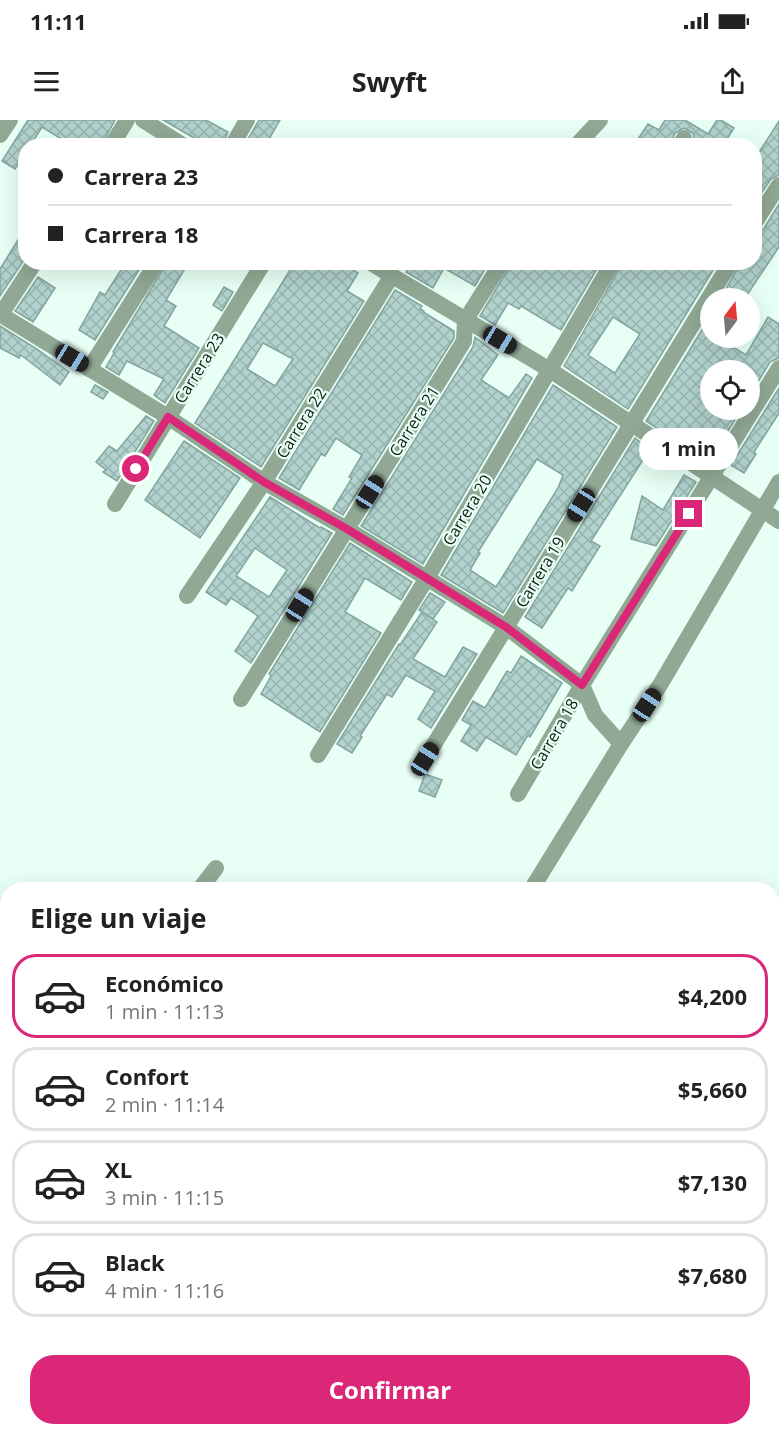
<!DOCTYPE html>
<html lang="es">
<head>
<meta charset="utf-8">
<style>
  body { margin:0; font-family:"Open Sans",sans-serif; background:#f2f2f2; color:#222; height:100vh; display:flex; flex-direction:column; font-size:22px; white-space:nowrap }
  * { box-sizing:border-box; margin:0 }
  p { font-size:20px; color:#767676 }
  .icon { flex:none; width:33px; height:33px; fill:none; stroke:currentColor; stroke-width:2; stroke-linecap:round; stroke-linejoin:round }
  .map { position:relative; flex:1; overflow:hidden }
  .side { position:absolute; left:0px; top:762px; width:780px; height:554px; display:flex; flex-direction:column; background:#fff; border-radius:24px 24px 0 0; box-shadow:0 6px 24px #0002 }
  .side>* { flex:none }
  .banner { position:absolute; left:18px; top:18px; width:744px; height:132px; border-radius:24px; box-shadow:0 6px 24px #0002; display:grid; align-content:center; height:132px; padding:0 30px; background:#fff }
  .needle { width:39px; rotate:16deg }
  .tools { position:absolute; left:700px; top:168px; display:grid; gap:12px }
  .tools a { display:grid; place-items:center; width:60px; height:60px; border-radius:50%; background:#fff; box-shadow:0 6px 24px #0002; font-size:30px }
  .end { position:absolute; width:27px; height:27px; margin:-14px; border:8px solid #db2777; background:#fff; box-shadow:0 0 0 3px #fff }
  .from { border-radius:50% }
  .bubble { position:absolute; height:42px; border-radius:21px; background:#fff; box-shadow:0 6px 24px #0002; font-size:20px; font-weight:700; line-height:42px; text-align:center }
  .car { position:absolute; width:18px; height:36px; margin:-18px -9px; border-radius:8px; box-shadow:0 0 4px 2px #0007; background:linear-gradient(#222 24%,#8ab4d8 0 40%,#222 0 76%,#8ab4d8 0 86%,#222 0) }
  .banner b { display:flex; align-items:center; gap:21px; height:57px; font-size:22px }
  .banner b+b { border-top:2px solid #e0e0e0 }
  .banner i { width:15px; height:15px; background:#222 }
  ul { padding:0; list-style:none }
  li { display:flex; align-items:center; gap:18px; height:84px; margin:0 12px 9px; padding:0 18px; border:3px solid #e0e0e0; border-radius:24px }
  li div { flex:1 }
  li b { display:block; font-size:22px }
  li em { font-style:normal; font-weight:700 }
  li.active { border-color:#db2777 }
  li>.icon { width:54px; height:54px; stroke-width:1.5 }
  h2 { padding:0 30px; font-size:27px; line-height:72px }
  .action { display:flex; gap:12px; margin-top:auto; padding:12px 30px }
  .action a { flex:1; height:69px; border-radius:24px; background:#db2777; color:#fff; font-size:24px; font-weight:700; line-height:69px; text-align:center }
  .status { display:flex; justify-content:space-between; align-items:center; height:42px; padding:0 30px; background:#fff; direction:ltr }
  .status svg { height:16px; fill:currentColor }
  header { display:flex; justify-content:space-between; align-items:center; height:78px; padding:0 30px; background:#fff; font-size:27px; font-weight:700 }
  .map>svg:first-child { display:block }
  .building { fill:url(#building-cross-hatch); stroke:#84a4a0; stroke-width:1.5; fill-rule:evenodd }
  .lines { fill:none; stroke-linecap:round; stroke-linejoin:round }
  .minor { stroke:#90a894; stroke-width:16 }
  .route { stroke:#db2777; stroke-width:8 }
  .labels { text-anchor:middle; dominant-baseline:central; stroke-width:4.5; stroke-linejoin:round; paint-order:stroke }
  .street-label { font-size:16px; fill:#101b16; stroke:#e7fff4 }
</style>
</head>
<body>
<div class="status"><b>11:11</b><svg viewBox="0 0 49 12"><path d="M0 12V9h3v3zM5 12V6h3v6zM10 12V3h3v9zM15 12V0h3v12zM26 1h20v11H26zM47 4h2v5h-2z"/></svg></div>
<header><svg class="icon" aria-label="menu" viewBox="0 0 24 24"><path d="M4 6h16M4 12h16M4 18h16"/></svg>Swyft<svg class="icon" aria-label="share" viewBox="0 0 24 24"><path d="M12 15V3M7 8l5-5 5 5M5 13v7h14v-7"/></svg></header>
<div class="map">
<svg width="779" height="1315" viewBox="0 0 779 1315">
  <defs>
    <pattern id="building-cross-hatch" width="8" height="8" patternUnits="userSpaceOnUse" patternTransform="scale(1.5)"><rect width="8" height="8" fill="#b1d2cd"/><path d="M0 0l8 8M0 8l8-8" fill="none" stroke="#97b4af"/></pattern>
  </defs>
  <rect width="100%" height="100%" fill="#e7fff4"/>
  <g class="building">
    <path d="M28 0H115L101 26H73L42 7 30 26H26V32L15 49 2 41Z"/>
    <path d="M163 0H206L228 12 222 26H208Z"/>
    <path d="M259 0H280L265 26H244Z"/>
    <path d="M665 0H685L708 14 717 0H721L734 8 724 24 727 26H692L694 18 693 13 684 8 675 13 670 26H649L638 19 648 4 659 10Z"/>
    <path d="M779 1V55L771 59 754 84V40Z"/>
    <path d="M779 84V127L745 178H721L741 142H754V114L763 110Z"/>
    <path d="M26 107V137L0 176V149Z"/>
    <path d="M126 142H144L95 220 79 210 100 172 105 175Z"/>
    <path d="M167 142H189L166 180 176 186 164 206 199 228 165 283 154 275 164 259 127 241 119 255 106 247 114 233 113 232Z"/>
    <path d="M295 142H342L358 153 347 171 364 181 261 347 195 303ZM263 223 293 239 275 266 247 249Z"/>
    <path d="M413 142H489L475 166 444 148 433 168 406 152Z"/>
    <path d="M512 142H601L561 210 521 186 519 189 508 183 495 205 480 196Z"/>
    <path d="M623 142H718L628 289 564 246ZM613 197 640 214 615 253 588 235Z"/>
    <path d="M38 157 55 168 33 202 15 191Z"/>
    <path d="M224 167 233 172 222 191 213 185Z"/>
    <path d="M395 170 422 186 420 189 424 191 423 192 454 211V218L343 395 333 389 352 358 349 357 362 335 336 318 325 336 321 334 299 370 279 358Z"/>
    <path d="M711 195V218H718L746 235 768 197 779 204V238L770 242 750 275V250H711V290H729L738 295 713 335 710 334 708 337 668 311 663 309 661 311 646 301Z"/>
    <path d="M0 206 37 229 69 252 60 265 21 235 19 238 0 228Z"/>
    <path d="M475 217 498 235 481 260 509 278 526 254 532 258 423 444 361 406 473 227Z"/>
    <path d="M95 265 108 272 103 279 91 272Z"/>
    <path d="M553 265 617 307 503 493 441 455ZM537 339 563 355 558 368 496 467 470 450 480 433 478 432Z"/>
    <path d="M779 268V293L754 332 756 334 744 353 731 345Z"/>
    <path d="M146 296 154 301 117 361 103 352 106 350 96 342 109 326 117 331Z"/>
    <path d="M635 318 650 329 591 421 600 426 572 471 568 468 542 508 525 497Z"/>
    <path d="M184 321 240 358 200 418 145 380Z"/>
    <path d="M684 355 696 362 656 426 631 419 642 376 663 390Z"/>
    <path d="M270 377 320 408 321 407 332 413 251 543 235 531 258 496 231 478 226 485 206 472ZM255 428 287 450 269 477 236 456Z"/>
    <path d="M350 423 412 462 401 480 365 458 345 492 381 513 320 612 261 574 271 556 269 554Z"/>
    <path d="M430 473 445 482 433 499 419 490Z"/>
    <path d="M422 492 437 502 413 539 445 557 463 527 477 534 431 608 418 599 435 571 406 555 392 577 387 574 360 616 362 617 352 633 337 624 399 524 400 525Z"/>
    <path d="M521 536 562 563 530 617 528 615 516 635 486 617 477 631 461 621 471 605 462 600 473 581 485 588 507 551 511 553Z"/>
    <path d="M425 654 442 660 435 677 419 671Z"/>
  </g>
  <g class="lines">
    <g class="minor">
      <path d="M143 0 184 26"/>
      <path d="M0 15 10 0"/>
      <path d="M111 26 127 0"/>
      <path d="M232 26 247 0"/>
      <path d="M576 26 600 0"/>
      <path d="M680 26 684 18"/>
      <path d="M754 104 779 65"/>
      <path d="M369 142 550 250 779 401"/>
      <path d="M0 194 168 297 264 362 347 409 506 507 582 565 595 595 621 624"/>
      <path d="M1 194 35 142"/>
      <path d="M89 249 157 142"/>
      <path d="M115 384 264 142"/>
      <path d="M187 476 264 362 391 157"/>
      <path d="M241 579 464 221 465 201 502 142"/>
      <path d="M318 635 427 458 613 142"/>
      <path d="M425 639 731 142"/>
      <path d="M518 674 582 565 779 248"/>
      <path d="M199 770 216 748"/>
      <path d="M531 770 621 624 660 565 779 362"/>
      <path d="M772 875 779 868"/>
      <path d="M0 971 8 961"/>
      <path d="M772 1036 779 1028"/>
      <path d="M0 1210 8 1208"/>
      <path d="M772 1270 779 1262"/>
      <path d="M58 1308 61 1315"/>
      <path d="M157 1308 159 1315"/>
      <path d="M576 1308 584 1315"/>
      <path d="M213 1315 216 1308"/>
      <path d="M734 1315 740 1308"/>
    </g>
  </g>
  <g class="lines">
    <path class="route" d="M136 349 168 297 264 362 347 409 506 507 582 565 689 394"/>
  </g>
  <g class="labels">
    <g class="street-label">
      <text transform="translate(199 248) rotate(-58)">Carrera 23</text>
      <text transform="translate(414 301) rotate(-58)">Carrera 21</text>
      <text transform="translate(301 303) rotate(-58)">Carrera 22</text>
      <text transform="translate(467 390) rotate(-59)">Carrera 20</text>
      <text transform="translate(540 452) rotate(-59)">Carrera 19</text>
      <text transform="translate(554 614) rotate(-60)">Carrera 18</text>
    </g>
  </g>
</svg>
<div class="tools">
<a><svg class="needle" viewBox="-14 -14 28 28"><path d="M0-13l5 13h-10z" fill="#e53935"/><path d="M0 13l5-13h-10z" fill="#767676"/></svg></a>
<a><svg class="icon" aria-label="locate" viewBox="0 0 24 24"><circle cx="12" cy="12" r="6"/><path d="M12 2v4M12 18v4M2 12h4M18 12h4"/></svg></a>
</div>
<i class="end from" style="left:136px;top:349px"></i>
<i class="end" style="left:689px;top:394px"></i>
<div class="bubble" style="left:639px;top:308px;width:99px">1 min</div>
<i class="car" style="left:500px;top:220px;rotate:121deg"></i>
<i class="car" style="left:72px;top:238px;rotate:121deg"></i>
<i class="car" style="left:370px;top:372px;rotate:32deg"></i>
<i class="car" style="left:581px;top:385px;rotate:212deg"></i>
<i class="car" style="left:300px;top:485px;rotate:32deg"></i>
<i class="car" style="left:647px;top:585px;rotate:33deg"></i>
<i class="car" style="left:425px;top:639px;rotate:32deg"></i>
<div class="banner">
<b><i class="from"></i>Carrera 23</b>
<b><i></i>Carrera 18</b>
</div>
<section class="side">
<h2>Elige un viaje</h2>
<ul>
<li class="active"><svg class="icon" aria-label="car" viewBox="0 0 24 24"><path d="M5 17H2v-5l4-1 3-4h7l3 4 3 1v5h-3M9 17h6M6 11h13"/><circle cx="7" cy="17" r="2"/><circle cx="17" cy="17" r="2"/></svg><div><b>Económico</b><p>1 min · 11:13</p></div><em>$4,200</em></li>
<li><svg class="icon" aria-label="car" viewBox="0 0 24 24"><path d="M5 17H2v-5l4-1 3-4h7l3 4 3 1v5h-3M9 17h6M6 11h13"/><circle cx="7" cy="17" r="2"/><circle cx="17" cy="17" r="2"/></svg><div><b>Confort</b><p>2 min · 11:14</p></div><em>$5,660</em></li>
<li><svg class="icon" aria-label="car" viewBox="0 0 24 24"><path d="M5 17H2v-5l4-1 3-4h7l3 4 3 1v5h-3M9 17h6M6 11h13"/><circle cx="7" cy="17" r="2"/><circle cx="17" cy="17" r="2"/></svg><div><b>XL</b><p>3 min · 11:15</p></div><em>$7,130</em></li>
<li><svg class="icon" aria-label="car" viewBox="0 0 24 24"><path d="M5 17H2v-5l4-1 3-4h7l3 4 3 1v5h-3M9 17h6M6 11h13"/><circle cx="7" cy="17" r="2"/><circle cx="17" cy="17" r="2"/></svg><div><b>Black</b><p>4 min · 11:16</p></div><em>$7,680</em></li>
</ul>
<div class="action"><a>Confirmar</a></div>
</section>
</div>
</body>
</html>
